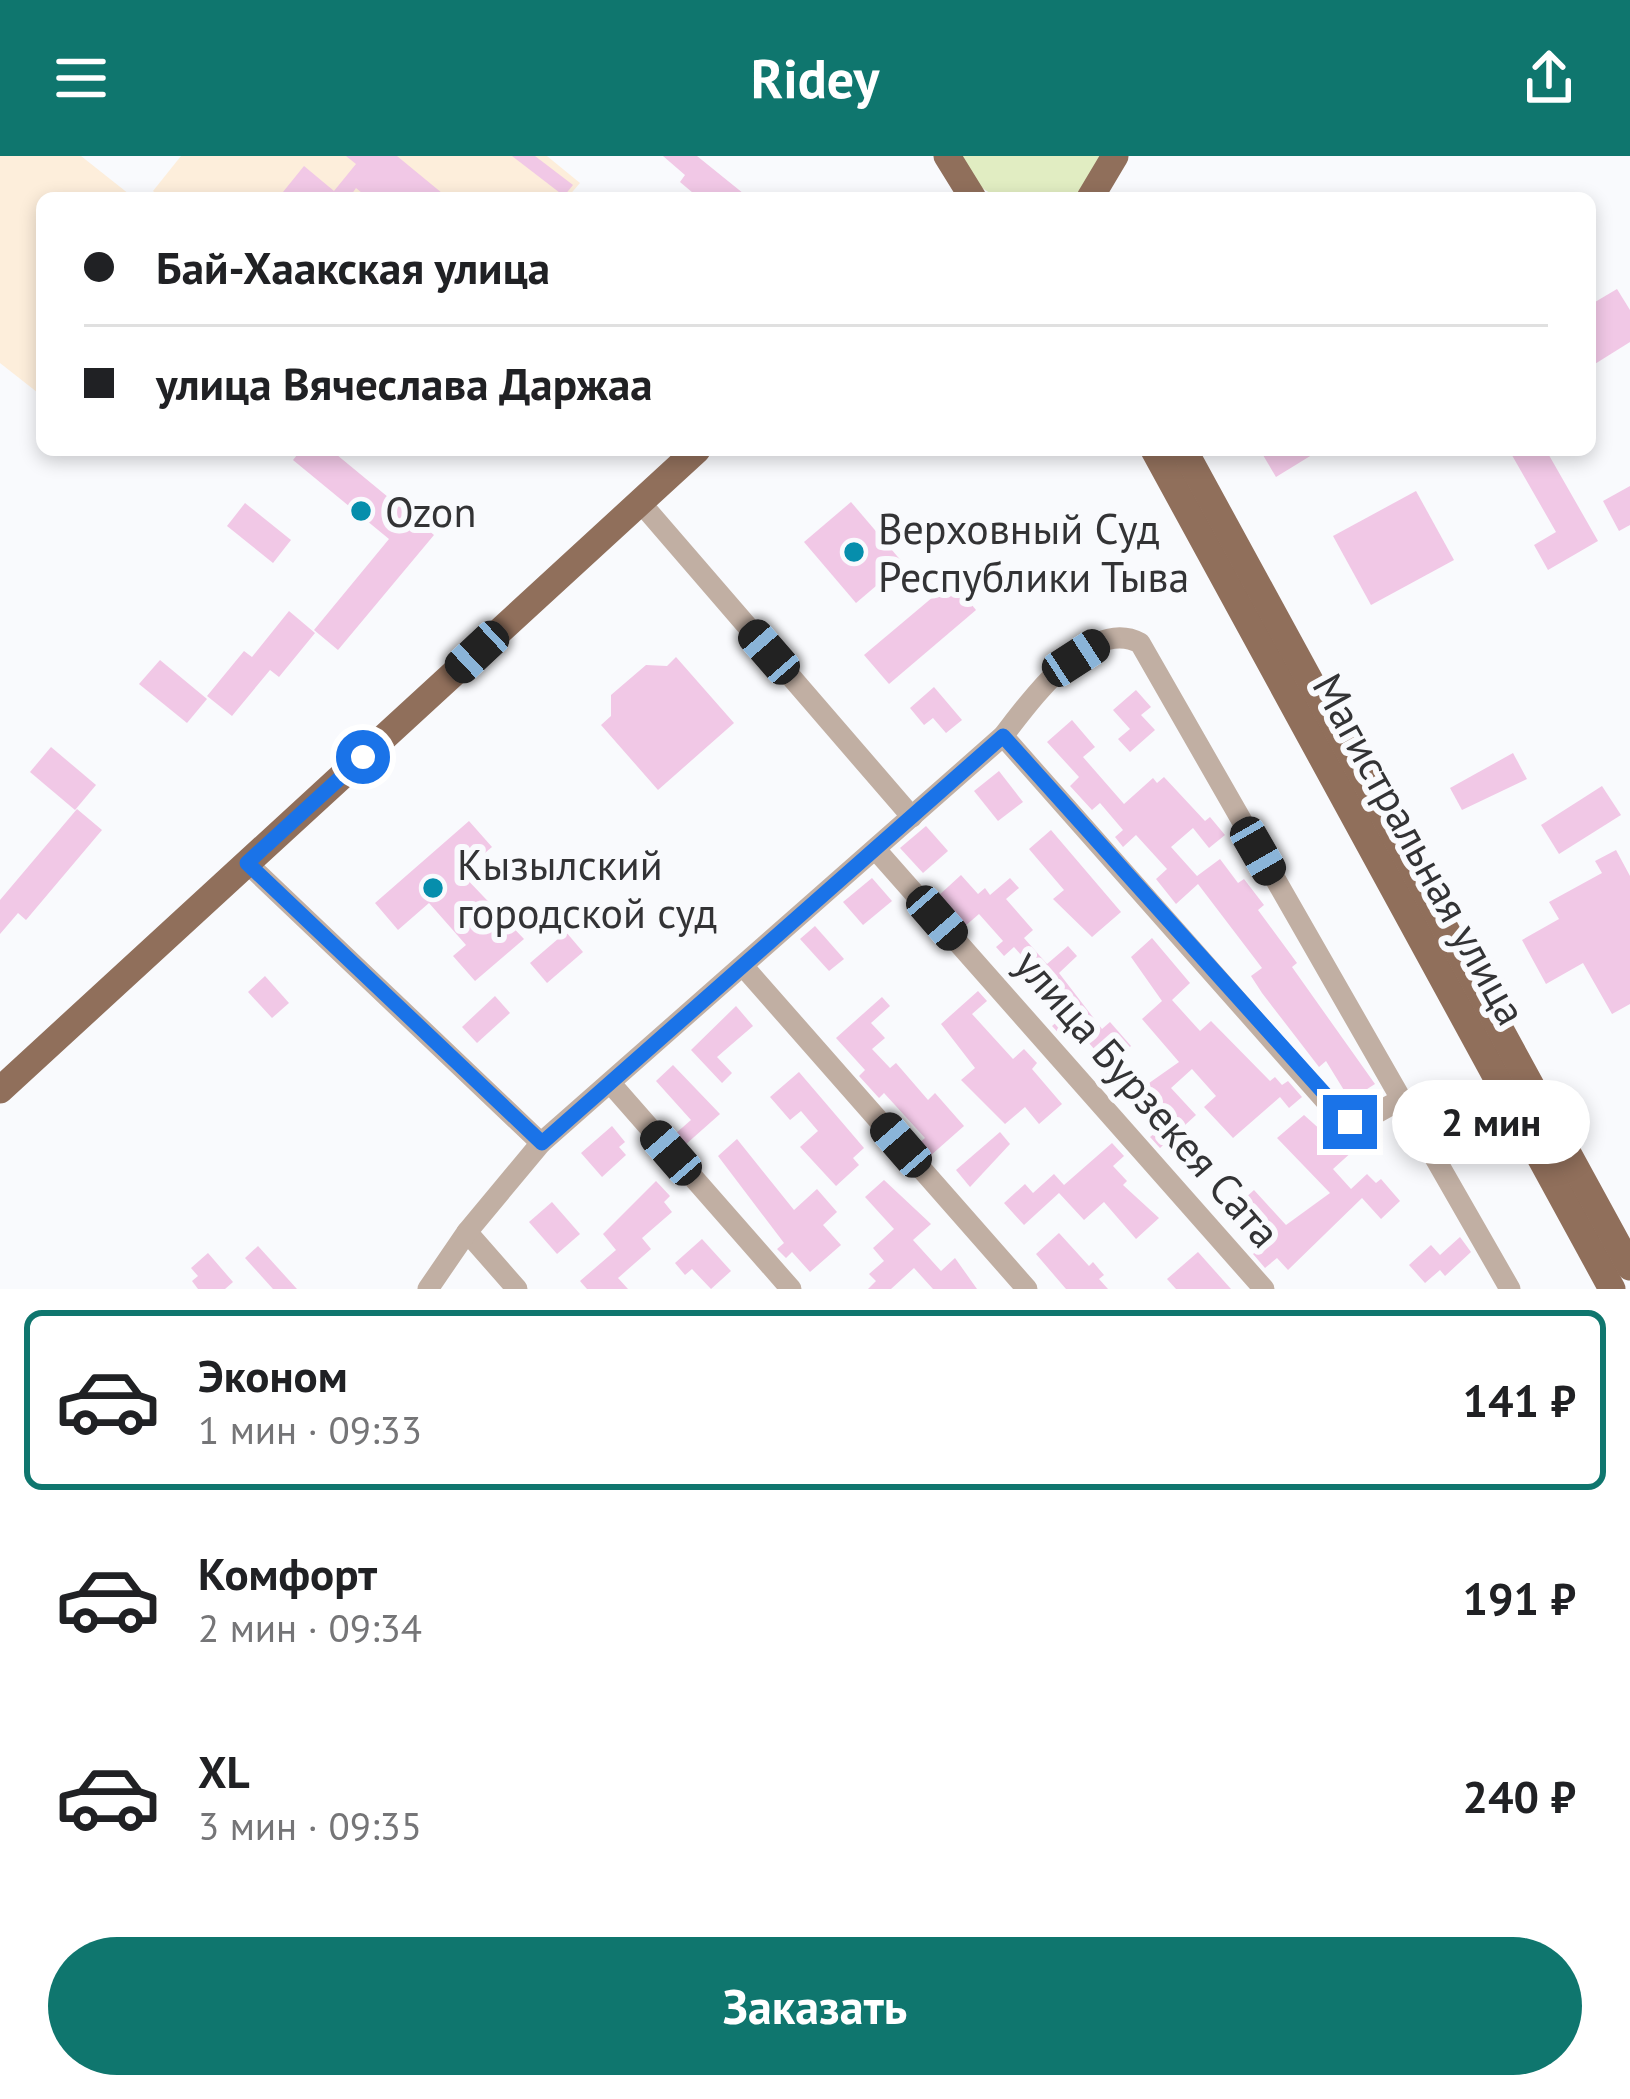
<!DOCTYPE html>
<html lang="ru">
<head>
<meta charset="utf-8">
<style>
  body { margin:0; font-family:"PT Sans",sans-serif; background:#f6f6f6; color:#202124; height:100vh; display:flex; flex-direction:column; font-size:45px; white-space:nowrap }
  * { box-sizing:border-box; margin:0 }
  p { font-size:39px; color:#757577 }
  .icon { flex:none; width:66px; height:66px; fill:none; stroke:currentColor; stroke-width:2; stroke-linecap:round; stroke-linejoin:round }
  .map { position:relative; height:1133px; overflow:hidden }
  .side { display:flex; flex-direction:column; background:#fff; flex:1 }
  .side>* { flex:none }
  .banner { position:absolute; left:36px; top:36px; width:1560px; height:264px; border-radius:18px; box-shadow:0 6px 18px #0003; display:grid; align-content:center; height:264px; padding:0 48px; background:#fff }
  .end { position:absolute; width:54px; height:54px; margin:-27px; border:15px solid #1a73e8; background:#fff; box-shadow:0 0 0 6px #fff }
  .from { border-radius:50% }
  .bubble { position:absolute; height:84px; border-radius:42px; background:#fff; box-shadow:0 6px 18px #0003; font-size:39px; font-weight:700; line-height:84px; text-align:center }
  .car { position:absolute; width:36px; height:72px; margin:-36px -18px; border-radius:15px; box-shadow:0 0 9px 3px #0007; background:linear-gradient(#222 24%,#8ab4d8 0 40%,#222 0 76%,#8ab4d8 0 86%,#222 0) }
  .banner b { display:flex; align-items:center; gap:42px; height:114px; font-size:45px }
  .banner b+b { border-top:3px solid #e0e0e0 }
  .banner i { width:30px; height:30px; background:#202124 }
  ul { padding:21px 0 0; list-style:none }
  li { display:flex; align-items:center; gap:36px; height:180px; margin:0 24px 18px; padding:0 24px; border:6px solid transparent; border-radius:18px }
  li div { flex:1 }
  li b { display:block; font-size:45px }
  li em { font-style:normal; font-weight:700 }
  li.active { border-color:#0f766e }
  li>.icon { width:108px; height:108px; stroke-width:1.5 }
  .button { display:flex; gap:24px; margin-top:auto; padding:24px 48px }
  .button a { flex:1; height:138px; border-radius:72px; background:#0f766e; color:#fff; font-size:48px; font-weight:700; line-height:138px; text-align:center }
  header { display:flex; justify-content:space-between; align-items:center; height:156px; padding:0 48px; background:#0f766e; color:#fff; font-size:54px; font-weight:700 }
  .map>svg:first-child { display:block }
  .education { fill:#fdeedb }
  .green { fill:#e1edc2 }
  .building { fill:#f1c8e6 }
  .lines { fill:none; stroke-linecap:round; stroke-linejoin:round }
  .minor { stroke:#c1afa3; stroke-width:21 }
  .major { stroke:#906f5b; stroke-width:27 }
  .route { stroke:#1a73e8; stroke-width:15 }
  .poi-dot { fill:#068eac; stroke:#f9fafd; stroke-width:4.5 }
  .labels { text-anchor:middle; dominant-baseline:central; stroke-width:12; stroke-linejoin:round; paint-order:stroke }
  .poi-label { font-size:42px; fill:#333335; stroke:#f9fafd; text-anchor:start }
  .street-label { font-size:42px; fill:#333335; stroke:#f9fafd }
</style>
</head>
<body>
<header><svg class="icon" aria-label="menu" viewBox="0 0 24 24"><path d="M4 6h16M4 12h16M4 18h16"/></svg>Ridey<svg class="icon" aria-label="share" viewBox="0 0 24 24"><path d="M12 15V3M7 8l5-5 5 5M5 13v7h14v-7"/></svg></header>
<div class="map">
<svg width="1630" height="1133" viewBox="0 0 1630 1133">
  <rect width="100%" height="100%" fill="#f9fafd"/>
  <g class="education">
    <path d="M0 0H81L134 42H42V240L0 207Z"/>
    <path d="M181 0H547L580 27 567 42H161L153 35Z"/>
  </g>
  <path class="green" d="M957 0H1105L1091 26 1073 42C1015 42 988 56 957 0Z"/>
  <g class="building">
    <path d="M346 0H397L448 42H368L356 32 349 42H290L283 36 304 10 334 35 356 8Z"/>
    <path d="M512 0H535L573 29 564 40Z"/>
    <path d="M663 0H697L749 42H699L680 26 685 19Z"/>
    <path d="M1617 133 1630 154V186L1590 211V149Z"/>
    <path d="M301 294H331L434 379 338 494 314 474 389 383 293 304Z"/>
    <path d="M1260 294H1320L1276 321Z"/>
    <path d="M1509 294H1546L1598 385 1548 414 1534 389 1556 376Z"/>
    <path d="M1630 330V369L1619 375 1603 345Z"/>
    <path d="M1416 335 1454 404 1371 449 1333 380Z"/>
    <path d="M851 346 903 407 856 447 804 386Z"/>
    <path d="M245 347 291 384 273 407 227 370Z"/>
    <path d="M952 425 976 454 889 528 864 499Z"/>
    <path d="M289 455 315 477 279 521 270 514 232 560 207 540 244 495 252 501Z"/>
    <path d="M676 501 734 567 658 634 601 569 611 560V539L646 509 667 510Z"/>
    <path d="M160 504 207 543 187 567 139 528Z"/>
    <path d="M934 531 962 564 946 577 933 562 924 569 910 552Z"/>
    <path d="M1136 534 1151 551 1141 559 1155 574 1130 596 1118 583 1130 573 1113 554Z"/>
    <path d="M1072 564 1095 591 1083 601 1124 648 1153 622 1157 627 1164 621 1205 665 1210 661 1225 679 1209 692 1193 672 1171 691 1197 720 1220 703 1238 727 1244 723 1264 749 1258 754 1297 807 1292 811 1375 928 1350 944 1326 905 1319 911 1262 837 1251 820 1262 812 1198 728 1176 748 1156 723 1167 713 1136 679 1123 691 1115 681 1123 674 1100 647 1092 654 1070 630 1079 621 1047 586Z"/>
    <path d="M51 591 96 629 75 654 30 616Z"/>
    <path d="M1513 597 1527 623 1462 654 1450 632Z"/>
    <path d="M999 615 1023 646 998 665 974 635Z"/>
    <path d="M1602 630 1621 659 1559 698 1541 669Z"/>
    <path d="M77 653 102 674 26 764 18 757 0 778V744Z"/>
    <path d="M469 665 492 691 461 717 524 783 475 825 453 800 466 789 429 747 398 774 375 747Z"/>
    <path d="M926 670 948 695 923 717 900 692Z"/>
    <path d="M1051 674 1121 756 1092 781 1053 743 1064 734 1029 693Z"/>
    <path d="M1616 694 1630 720V848L1612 858 1583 807 1546 828 1522 784 1559 763 1549 746 1602 717 1595 705Z"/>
    <path d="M961 719 978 738 985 732 990 739 1010 722 1019 732 1006 743 1033 774 1024 782 1047 808 1068 790 1077 800 1059 817 1102 873 1110 866 1131 890 1116 903 1142 932 1179 906 1142 863 1162 845 1131 801 1152 782 1190 827 1172 844 1200 875 1211 865 1270 925 1275 921 1282 929 1288 925 1302 941 1289 952 1280 941 1233 982 1204 951 1216 940 1192 913 1171 932 1196 959 1160 992 1150 981 1160 973 1108 920 1090 898 1095 894 1075 871 1063 882 1052 870 1059 864 1027 828 1038 818 1014 791 1004 800 996 791 1003 785 979 758 964 771 937 741Z"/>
    <path d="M872 722 892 745 863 769 843 746Z"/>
    <path d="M815 770 844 803 829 815 800 783Z"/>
    <path d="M566 776 583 796 547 827 530 807Z"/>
    <path d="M265 820 289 847 272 862 248 836Z"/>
    <path d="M978 835 987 845 972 858 1013 903 1024 893 1037 907 1032 913 1062 948 1039 968 1025 951 1005 968 961 924 975 912 941 868Z"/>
    <path d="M495 840 510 857 477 887 462 871Z"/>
    <path d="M882 841 890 850 871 867 885 882 872 893 890 912 896 907 928 944 935 937 964 970 930 1000 919 987 925 982 884 937 879 942 859 920 865 914 836 882Z"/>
    <path d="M736 850 753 870 717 901 732 917 722 927 691 894Z"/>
    <path d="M673 909 720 958 685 989 675 978 691 964 656 925Z"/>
    <path d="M799 916 864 992 853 1002 859 1009 836 1030 800 991 818 975 801 955 790 964 770 941Z"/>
    <path d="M1304 959 1333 985 1340 978 1354 994 1333 1013 1351 1033 1367 1018 1376 1027 1381 1023 1400 1045 1381 1063 1362 1042 1288 1114 1277 1102 1265 1112 1253 1098 1258 1094 1234 1068 1240 1063 1232 1054 1254 1034 1286 1069 1330 1037 1277 982Z"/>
    <path d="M612 970 625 986 619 991 626 999 602 1021 581 997Z"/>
    <path d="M1000 976 1010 988 970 1031 956 1014Z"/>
    <path d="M737 983 794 1054 817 1033 837 1056 823 1069 841 1089 810 1116 792 1096 786 1102 777 1093 784 1087 718 1000Z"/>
    <path d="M1112 987 1124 1000 1113 1010 1127 1025 1123 1029 1159 1062 1136 1083 1104 1046 1084 1064 1059 1037 1024 1069 1004 1047 1025 1028 1033 1037 1054 1018 1064 1029Z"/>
    <path d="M884 1024 931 1068 913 1084 941 1115 955 1102 977 1133H933L914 1112 891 1133H868L876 1125 869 1118 884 1105 873 1092 894 1073 865 1041Z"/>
    <path d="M656 1025 670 1040 664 1046 672 1056 642 1082 651 1093 618 1122 628 1133H587L580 1125 616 1094 603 1078Z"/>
    <path d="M552 1046 580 1078 557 1098 529 1066Z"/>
    <path d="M1059 1077 1089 1110 1093 1106 1104 1119 1099 1123 1108 1133H1066L1036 1098Z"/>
    <path d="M1460 1081 1471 1096 1445 1120 1440 1114 1425 1127 1409 1109 1431 1089 1440 1099Z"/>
    <path d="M702 1083 731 1115 711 1133 692 1113 685 1119 675 1107Z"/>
    <path d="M258 1090 297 1133H273L245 1102Z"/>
    <path d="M1198 1096 1231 1133H1176L1167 1123Z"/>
    <path d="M208 1097 233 1126 225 1133H198L192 1125 198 1120 191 1112Z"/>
  </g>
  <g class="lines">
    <g class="minor">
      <path d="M640 346 912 661"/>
      <path d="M1003 580 1340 961 1362 965 1400 944"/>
      <path d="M877 695 1264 1133"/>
      <path d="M247 707 541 987"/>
      <path d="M743 810 1027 1133"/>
      <path d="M612 929 791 1133"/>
      <path d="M467 1076 517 1133"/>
      <path d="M428 1133 467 1076 541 987 1003 580C1029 547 1090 460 1140 487L1510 1133"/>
    </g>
    <g class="major">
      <path d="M947 0 973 42"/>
      <path d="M1090 42 1115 0"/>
      <path d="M1154 294 1612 1133"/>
      <path d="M1184 294 1630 1111"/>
      <path d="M0 934 697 294"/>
    </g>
  </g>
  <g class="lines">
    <path class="route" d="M363 601 247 707 542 987 1003 580 1350 966"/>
  </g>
  <g class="poi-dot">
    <circle cx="361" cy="355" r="12"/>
    <circle cx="854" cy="396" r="12"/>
    <circle cx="433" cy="732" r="12"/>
  </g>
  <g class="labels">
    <g class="poi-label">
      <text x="385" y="355">Ozon</text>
      <text x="878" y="372">Верховный Суд<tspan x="878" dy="48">Республики Тыва</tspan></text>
      <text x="457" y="708">Кызылский<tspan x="457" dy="48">городской суд</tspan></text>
    </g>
    <g class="street-label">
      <text transform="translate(1420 693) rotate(61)">Магистральная улица</text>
      <text transform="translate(1148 942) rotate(49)">улица Бурзекея Сата</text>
    </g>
  </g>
</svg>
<i class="end from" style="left:363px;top:601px"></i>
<i class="end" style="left:1350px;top:966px"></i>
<div class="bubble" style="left:1392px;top:924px;width:198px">2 мин</div>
<i class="car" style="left:477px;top:496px;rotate:227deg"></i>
<i class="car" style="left:769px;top:496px;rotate:319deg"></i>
<i class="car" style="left:1076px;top:502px;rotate:57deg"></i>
<i class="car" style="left:1258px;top:695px;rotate:150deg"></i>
<i class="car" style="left:937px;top:762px;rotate:139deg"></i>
<i class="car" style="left:901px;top:989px;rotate:319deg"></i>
<i class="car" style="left:671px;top:997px;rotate:319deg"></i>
<div class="banner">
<b><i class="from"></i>Бай-Хаакская улица</b>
<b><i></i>улица Вячеслава Даржаа</b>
</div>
</div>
<section class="side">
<ul>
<li class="active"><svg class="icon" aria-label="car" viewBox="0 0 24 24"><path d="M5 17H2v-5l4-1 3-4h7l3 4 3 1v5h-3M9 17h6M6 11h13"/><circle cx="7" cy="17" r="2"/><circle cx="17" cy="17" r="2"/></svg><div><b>Эконом</b><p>1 мин · 09:33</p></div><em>141 ₽</em></li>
<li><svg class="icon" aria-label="car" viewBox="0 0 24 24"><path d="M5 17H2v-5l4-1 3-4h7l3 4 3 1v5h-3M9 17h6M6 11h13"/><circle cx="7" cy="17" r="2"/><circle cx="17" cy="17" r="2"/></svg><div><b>Комфорт</b><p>2 мин · 09:34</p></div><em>191 ₽</em></li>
<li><svg class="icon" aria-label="car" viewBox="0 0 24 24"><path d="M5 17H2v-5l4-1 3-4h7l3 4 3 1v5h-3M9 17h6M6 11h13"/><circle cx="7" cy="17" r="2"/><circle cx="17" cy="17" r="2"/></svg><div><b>XL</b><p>3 мин · 09:35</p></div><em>240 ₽</em></li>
</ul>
<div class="button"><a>Заказать</a></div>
</section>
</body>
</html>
